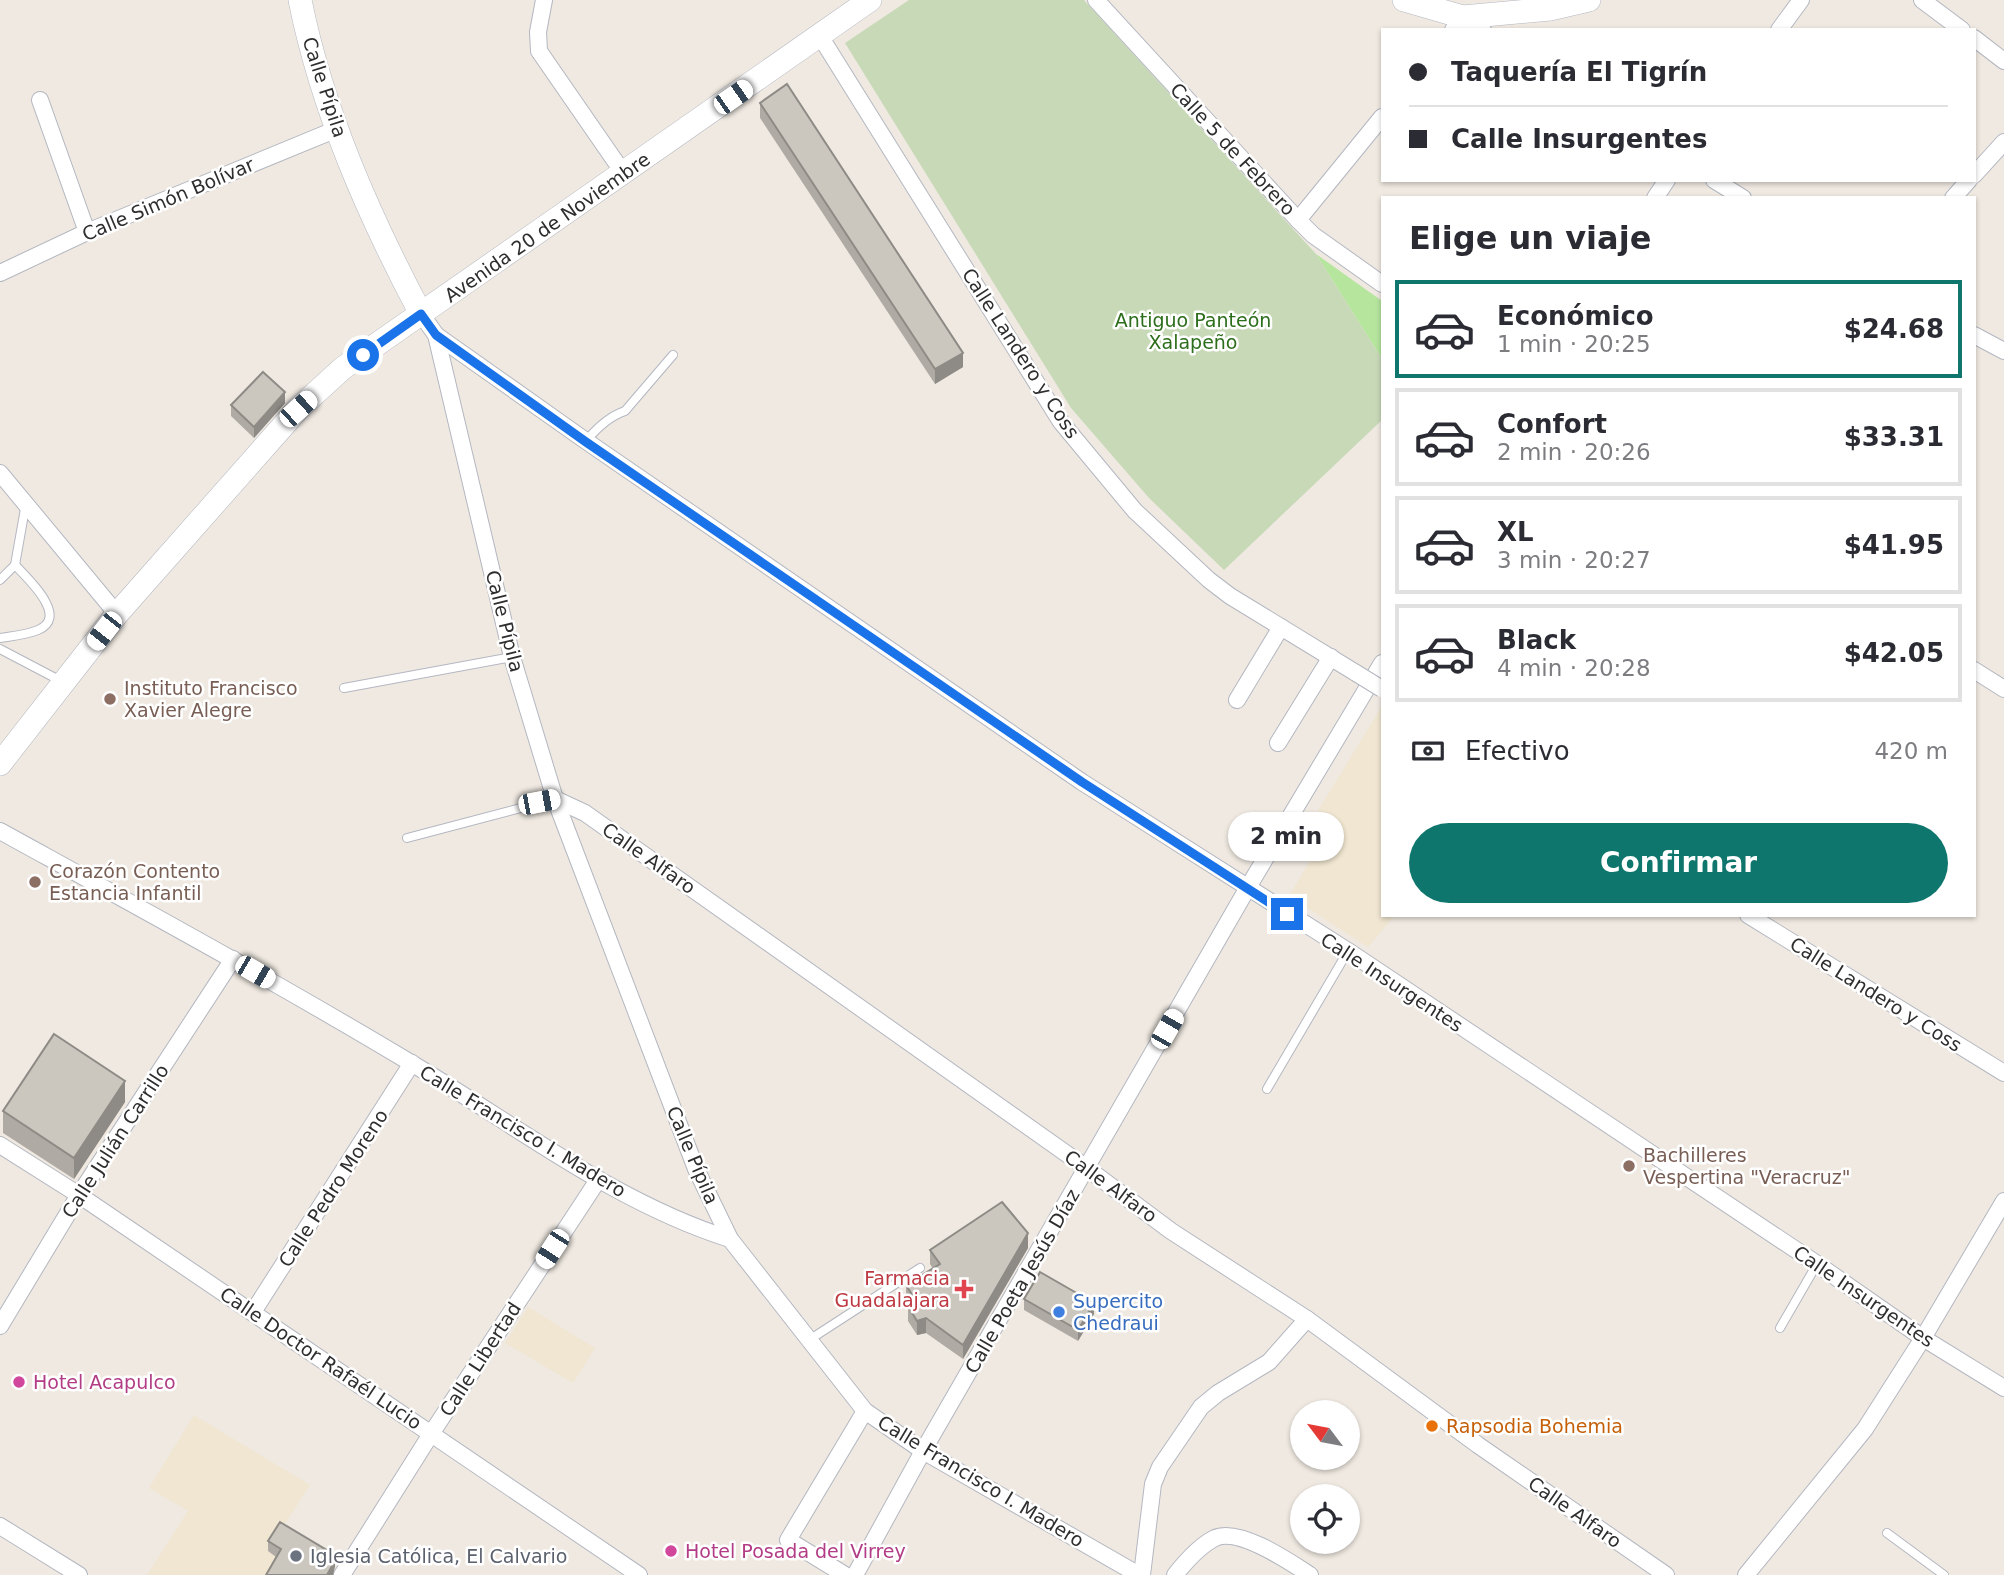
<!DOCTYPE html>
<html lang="es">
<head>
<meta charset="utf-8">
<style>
  body { margin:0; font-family:"DejaVu Sans",sans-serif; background:#f2f2f3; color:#2b2b33; height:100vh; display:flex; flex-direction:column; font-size:26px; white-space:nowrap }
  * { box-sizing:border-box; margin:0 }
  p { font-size:23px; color:#7c7c81 }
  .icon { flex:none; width:38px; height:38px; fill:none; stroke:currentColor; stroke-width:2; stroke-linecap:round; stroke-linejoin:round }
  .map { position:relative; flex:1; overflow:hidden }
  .details { position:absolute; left:1381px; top:196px; width:595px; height:721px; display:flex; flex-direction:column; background:#fff; border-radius:0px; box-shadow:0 2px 5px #0004 }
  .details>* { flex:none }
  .banner { position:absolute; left:1381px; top:28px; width:595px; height:154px; border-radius:0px; box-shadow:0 2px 5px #0004; display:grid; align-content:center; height:154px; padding:0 28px; background:#fff }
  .needle { width:46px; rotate:302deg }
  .buttons { position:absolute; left:1290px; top:1400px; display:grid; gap:14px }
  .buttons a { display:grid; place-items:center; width:70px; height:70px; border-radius:50%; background:#fff; box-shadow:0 2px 5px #0004; font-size:35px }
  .end { position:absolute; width:32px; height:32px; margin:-16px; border:9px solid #1a73e8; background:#fff; box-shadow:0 0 0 4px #fff }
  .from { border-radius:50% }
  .bubble { position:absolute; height:49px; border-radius:24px; background:#fff; box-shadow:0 2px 5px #0004; font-size:23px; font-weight:600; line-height:49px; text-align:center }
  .car { position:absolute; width:21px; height:42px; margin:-21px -10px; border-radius:9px; box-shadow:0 0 5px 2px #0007; background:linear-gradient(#fff 24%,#345 0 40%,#fff 0 76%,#345 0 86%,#fff 0) }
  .banner b { display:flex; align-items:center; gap:24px; height:66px; font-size:26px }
  .banner b+b { border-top:2px solid #e1e1e2 }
  .banner i { width:18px; height:18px; background:#2b2b33 }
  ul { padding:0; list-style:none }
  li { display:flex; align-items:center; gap:21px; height:98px; margin:0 14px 10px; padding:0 14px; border:4px solid #e1e1e2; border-radius:0px }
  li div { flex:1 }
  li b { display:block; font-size:26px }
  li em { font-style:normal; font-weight:600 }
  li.on { border-color:#0f766e }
  li>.icon { width:63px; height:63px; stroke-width:1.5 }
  h2 { padding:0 28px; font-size:32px; line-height:84px }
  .pay { display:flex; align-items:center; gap:18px; height:77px; padding:0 28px; font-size:26px }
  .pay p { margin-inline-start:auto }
  .cta { display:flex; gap:14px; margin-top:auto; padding:14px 28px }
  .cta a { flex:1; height:80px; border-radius:42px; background:#0f766e; color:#fff; font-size:28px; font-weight:600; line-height:80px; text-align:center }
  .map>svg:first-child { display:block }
  .education { fill:#f0e6d1 }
  .green { fill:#b6e59e }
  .cemetery { fill:#c8d9b8 }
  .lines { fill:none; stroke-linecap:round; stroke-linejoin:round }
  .lane-casing { stroke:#b4b7c1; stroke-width:10 }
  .street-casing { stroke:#b4b7c1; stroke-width:18 }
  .secondary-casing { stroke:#b4b7c1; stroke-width:24 }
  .lane { stroke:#fff; stroke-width:8 }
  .street { stroke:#fff; stroke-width:16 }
  .secondary { stroke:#fff; stroke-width:23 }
  .street-bridge-casing { stroke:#b4b7c1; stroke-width:18; stroke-linecap:butt }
  .street-bridge { stroke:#fff; stroke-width:16 }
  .wall { fill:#afaba4 }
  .shaded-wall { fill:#8e8b86 }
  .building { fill:#cbc7bf; stroke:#8e8b86; stroke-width:2 }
  .route { stroke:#1a73e8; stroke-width:9 }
  .education-dot { fill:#8d6e63; stroke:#fff; stroke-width:2.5 }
  .health-dot { fill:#e0444e; stroke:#fff; stroke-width:2.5 }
  .shop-dot { fill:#3f7fe0; stroke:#fff; stroke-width:2.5 }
  .hotel-dot { fill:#d1479c; stroke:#fff; stroke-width:2.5 }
  .food-dot { fill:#e8710a; stroke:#fff; stroke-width:2.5 }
  .worship-dot { fill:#6b7280; stroke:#fff; stroke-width:2.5 }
  .labels { text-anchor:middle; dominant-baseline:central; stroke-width:5; stroke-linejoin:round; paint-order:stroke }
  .street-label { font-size:19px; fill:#2e2e2e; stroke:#fff }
  .park-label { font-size:19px; fill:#2c6e1b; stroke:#fff }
  .education-label { font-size:19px; fill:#785e54; stroke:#fff; text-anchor:start }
  .health-label { font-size:19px; fill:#be3a42; stroke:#fff; text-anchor:end }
  .shop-label { font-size:19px; fill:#366cbe; stroke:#fff; text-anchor:start }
  .hotel-label { font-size:19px; fill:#b23c85; stroke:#fff; text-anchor:start }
  .food-label { font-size:19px; fill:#c56008; stroke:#fff; text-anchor:start }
  .worship-label { font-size:19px; fill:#5b616d; stroke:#fff; text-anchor:start }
</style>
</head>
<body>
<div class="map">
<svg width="2004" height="1575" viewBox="0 0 2004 1575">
  <rect width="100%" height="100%" fill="#efe9e1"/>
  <g class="education">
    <path d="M1382 706V915H1395L1368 947 1289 896 1332 824 1316 814Z"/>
    <path d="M528 1307 595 1348 573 1383 505 1343Z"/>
    <path d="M194 1415 310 1485 268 1551 281 1560 272 1575H147L188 1511 149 1488Z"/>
  </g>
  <path class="green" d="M1316 254 1382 301V359Z"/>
  <path class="cemetery" d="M909 0H1084L1316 254 1382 359V420L1224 570 1149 498 1071 408 845 43Z"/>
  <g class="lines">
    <defs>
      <g id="lane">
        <path d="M586 441C596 429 610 416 625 411L673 355"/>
        <path d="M0 580 15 565 26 503"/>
        <path d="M0 638C12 636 26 635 38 630 70 617 27 578 15 565"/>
        <path d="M0 649 61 681"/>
        <path d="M344 688 512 657"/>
        <path d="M407 838 555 799"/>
        <path d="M1267 1089 1348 951"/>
        <path d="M1780 1328 1817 1264"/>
        <path d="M809 1340 920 1268"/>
        <path d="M1887 1533 1944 1575"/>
      </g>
      <g id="street">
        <path d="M544 0 538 32 539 51 624 174"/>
        <path d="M1096 0 1298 220 1313 235 1382 284"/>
        <path d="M1922 0 1962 30"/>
        <path d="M1453 30 1463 17 1483 30"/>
        <path d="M1779 30 1801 0"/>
        <path d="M820 36 1061 422 1135 511 1209 580 1230 596 1356 673"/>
        <path d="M1974 38 2004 61"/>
        <path d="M40 100 87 232"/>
        <path d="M1974 175 2004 142"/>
        <path d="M1714 180 1743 198"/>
        <path d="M1655 198 1667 180"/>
        <path d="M1953 198 1969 180"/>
        <path d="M1298 220 1382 117"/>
        <path d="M0 273 87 232 337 129"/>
        <path d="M421 314 436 335 512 657 555 799 696 1169 730 1239 865 1411 923 1451 1139 1575"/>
        <path d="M436 335 586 441 1082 782 1348 951 1817 1264 1923 1338 2004 1388"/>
        <path d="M1974 335 2004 351"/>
        <path d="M0 473 117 614"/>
        <path d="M1974 670 2004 689"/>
        <path d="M1237 700 1281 627"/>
        <path d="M1278 743 1331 657"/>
        <path d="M555 799 585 813 1088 1169 1171 1231 1307 1319 1478 1445 1666 1575"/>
        <path d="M0 831C138 907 276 982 411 1063 515 1124 613 1202 730 1239"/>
        <path d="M1748 915 2004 1073"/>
        <path d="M0 1145 79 1195 639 1575"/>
        <path d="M253 1312 412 1063"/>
        <path d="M0 1326 79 1195 233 959"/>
        <path d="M0 1526 79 1575"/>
        <path d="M342 1575 431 1434 598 1180"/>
        <path d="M845 1575 788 1540 865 1411"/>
        <path d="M855 1575 923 1451 1247 889 1382 663"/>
        <path d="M1142 1575 1153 1484 1160 1467 1201 1407 1218 1393 1269 1362 1307 1319"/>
        <path d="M1175 1575C1186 1561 1199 1546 1215 1538 1239 1527 1290 1562 1310 1575"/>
        <path d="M1746 1575 1865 1429 1923 1338 2004 1201"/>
      </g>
      <g id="secondary">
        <path d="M300 0C322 110 369 216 421 314"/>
        <path d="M1404 0 1463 17 1550 9 1589 0"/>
        <path d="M0 764 117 614 298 409 343 368 870 0"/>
      </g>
    </defs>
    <use href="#lane" class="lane-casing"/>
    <use href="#street" class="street-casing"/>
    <use href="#secondary" class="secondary-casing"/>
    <use href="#lane" class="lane"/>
    <use href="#street" class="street"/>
    <use href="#secondary" class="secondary"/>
    <defs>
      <path id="street-bridge" d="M1356 673 1382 689"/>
    </defs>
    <use href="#street-bridge" class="street-bridge-casing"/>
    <use href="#street-bridge" class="street-bridge"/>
  </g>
  <g class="wall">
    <path d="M760 103 963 367 935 384 760 118Z"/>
    <path d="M285 403 254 438 231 416V405Z"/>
    <path d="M125 1102 74 1179 3 1133V1111Z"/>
    <path d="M1028 1248 963 1359 926 1333 917 1335 908 1321V1306L910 1305 906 1299V1285L933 1269 930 1264V1250Z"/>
    <path d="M1024 1299 1094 1314 1078 1341 1024 1310Z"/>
    <path d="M268 1541 335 1566 333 1575H266L276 1557 268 1551Z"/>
  </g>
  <g class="shaded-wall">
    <path d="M963 353V367L935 384V369Z"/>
    <path d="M285 392V403L254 438V427Z"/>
    <path d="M125 1081V1102L74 1179V1158Z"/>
    <path d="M1028 1233V1248L963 1359V1345Z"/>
    <path d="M1094 1303V1314L1078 1341V1330Z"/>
    <path d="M926 1318V1333L917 1335V1321Z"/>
    <path d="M335 1555V1566L333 1575H327Z"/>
  </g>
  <g class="building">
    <path d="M787 84 963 353 935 369 760 103Z"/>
    <path d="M263 372 285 392 254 427 231 405Z"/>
    <path d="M54 1034 125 1081 74 1158 3 1111Z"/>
    <path d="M1002 1202 1028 1233 963 1345 926 1318 917 1321 908 1306 916 1301 906 1285 940 1264 930 1250Z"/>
    <path d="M1040 1272 1094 1303 1078 1330 1024 1299Z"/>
    <path d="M280 1522 335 1555 332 1566 327 1575H266L281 1549 268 1541Z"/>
  </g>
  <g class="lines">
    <path class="route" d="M363 355 421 314 436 335 586 442 1082 782 1287 914"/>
  </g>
  <g class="education-dot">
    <circle cx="110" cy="699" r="7"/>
    <circle cx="35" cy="882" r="7"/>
    <circle cx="1629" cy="1166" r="7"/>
  </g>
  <path class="health-dot" d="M960.5 1278.5h7v7h7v7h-7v7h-7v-7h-7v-7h7z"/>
  <circle class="shop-dot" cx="1059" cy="1312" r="7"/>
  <g class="hotel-dot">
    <circle cx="19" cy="1382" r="7"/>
    <circle cx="671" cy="1551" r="7"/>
  </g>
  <circle class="food-dot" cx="1432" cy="1426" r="7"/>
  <circle class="worship-dot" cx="296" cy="1556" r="7"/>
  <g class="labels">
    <g class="street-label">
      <text transform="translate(325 87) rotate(72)">Calle Pípila</text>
      <text transform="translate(1233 149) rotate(47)">Calle 5 de Febrero</text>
      <text transform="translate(168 199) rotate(-23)">Calle Simón Bolívar</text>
      <text transform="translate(547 227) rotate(-35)">Avenida 20 de Noviembre</text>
      <text transform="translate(1021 353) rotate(57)">Calle Landero y Coss</text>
      <text transform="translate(505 621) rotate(76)">Calle Pípila</text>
      <text transform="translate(649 858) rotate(35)">Calle Alfaro</text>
      <text transform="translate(1392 982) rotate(33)">Calle Insurgentes</text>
      <text transform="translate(1876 994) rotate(32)">Calle Landero y Coss</text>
      <text transform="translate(523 1131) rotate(31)">Calle Francisco I. Madero</text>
      <text transform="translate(115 1141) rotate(-57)">Calle Julián Carrillo</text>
      <text transform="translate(693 1155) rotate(67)">Calle Pípila</text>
      <text transform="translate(1111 1186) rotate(36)">Calle Alfaro</text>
      <text transform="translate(333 1188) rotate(-57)">Calle Pedro Moreno</text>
      <text transform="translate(1022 1281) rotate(-60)">Calle Poeta Jesús Díaz</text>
      <text transform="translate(1864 1296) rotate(34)">Calle Insurgentes</text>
      <text transform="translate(321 1358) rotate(34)">Calle Doctor Rafaél Lucio</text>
      <text transform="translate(480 1359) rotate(-57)">Calle Libertad</text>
      <text transform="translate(981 1481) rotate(31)">Calle Francisco I. Madero</text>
      <text transform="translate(1575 1512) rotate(35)">Calle Alfaro</text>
    </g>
    <g class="park-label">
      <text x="1193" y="320">Antiguo Panteón<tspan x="1193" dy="22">Xalapeño</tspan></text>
    </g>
    <g class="education-label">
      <text x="124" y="688">Instituto Francisco<tspan x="124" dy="22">Xavier Alegre</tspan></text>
      <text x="49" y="871">Corazón Contento<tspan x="49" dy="22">Estancia Infantil</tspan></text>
      <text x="1643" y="1155">Bachilleres<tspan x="1643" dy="22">Vespertina "Veracruz"</tspan></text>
    </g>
    <g class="health-label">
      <text x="950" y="1278">Farmacia<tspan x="950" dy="22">Guadalajara</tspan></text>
    </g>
    <g class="shop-label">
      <text x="1073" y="1301">Supercito<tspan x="1073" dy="22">Chedraui</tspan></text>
    </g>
    <g class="hotel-label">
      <text x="33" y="1382">Hotel Acapulco</text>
      <text x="685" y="1551">Hotel Posada del Virrey</text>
    </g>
    <g class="food-label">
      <text x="1446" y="1426">Rapsodia Bohemia</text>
    </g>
    <g class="worship-label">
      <text x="310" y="1556">Iglesia Católica, El Calvario</text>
    </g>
  </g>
</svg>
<div class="buttons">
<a><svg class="needle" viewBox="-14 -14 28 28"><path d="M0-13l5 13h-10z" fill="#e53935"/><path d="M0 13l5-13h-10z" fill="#7c7c81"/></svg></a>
<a><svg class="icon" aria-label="locate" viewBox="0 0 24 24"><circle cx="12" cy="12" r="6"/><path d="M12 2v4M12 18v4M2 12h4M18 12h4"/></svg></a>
</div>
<i class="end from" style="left:363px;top:355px"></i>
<i class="end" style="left:1287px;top:914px"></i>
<div class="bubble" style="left:1228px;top:812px;width:116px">2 min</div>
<i class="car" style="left:733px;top:97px;rotate:55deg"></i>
<i class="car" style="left:298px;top:409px;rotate:48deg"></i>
<i class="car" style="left:104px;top:631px;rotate:218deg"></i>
<i class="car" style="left:539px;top:802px;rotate:79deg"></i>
<i class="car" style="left:255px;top:972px;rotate:120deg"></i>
<i class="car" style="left:1167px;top:1029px;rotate:30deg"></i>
<i class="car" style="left:552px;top:1249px;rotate:213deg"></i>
<div class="banner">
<b><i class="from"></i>Taquería El Tigrín</b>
<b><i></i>Calle Insurgentes</b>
</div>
<section class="details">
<h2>Elige un viaje</h2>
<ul>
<li class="on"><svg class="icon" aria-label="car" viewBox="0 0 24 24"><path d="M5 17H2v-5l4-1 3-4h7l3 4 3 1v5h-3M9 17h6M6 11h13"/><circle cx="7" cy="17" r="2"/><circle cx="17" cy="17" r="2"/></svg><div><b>Económico</b><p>1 min · 20:25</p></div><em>$24.68</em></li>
<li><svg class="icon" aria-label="car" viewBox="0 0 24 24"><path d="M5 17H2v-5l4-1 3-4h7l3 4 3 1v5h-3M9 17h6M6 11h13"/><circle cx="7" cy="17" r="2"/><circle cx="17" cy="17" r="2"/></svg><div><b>Confort</b><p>2 min · 20:26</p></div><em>$33.31</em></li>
<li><svg class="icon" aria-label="car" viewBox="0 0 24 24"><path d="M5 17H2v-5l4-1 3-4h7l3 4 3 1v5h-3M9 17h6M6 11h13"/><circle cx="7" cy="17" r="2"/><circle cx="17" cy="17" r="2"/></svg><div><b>XL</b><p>3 min · 20:27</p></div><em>$41.95</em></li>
<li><svg class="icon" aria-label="car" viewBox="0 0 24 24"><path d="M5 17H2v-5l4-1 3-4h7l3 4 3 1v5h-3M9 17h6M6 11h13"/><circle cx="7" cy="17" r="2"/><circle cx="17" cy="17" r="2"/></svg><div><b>Black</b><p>4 min · 20:28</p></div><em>$42.05</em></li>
</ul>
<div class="pay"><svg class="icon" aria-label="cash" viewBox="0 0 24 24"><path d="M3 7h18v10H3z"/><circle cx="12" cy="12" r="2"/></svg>Efectivo<p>420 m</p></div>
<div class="cta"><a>Confirmar</a></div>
</section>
</div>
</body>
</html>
